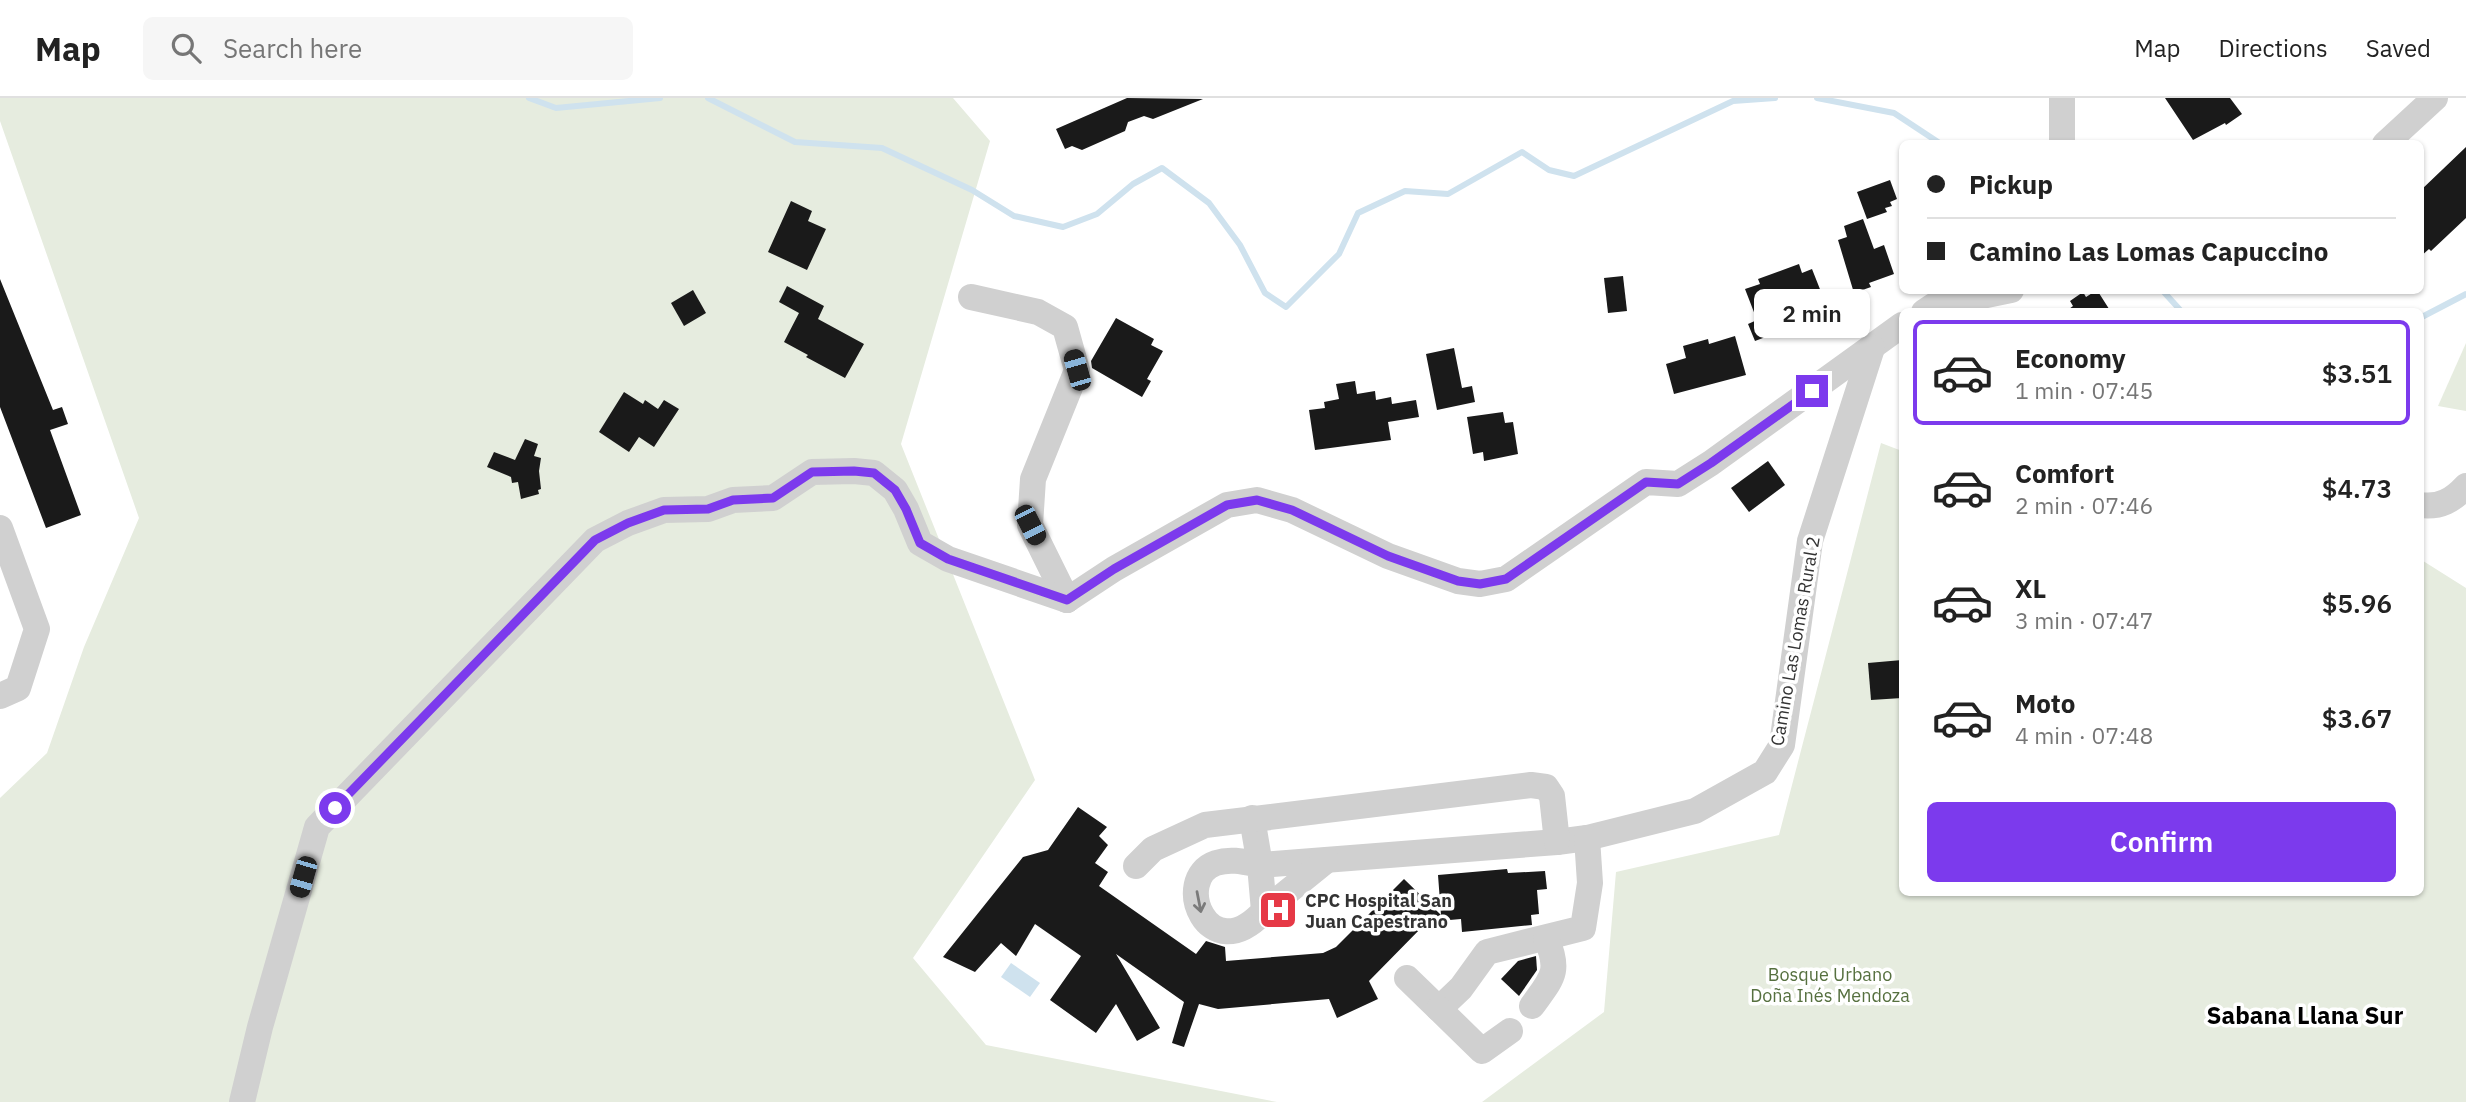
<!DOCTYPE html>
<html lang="en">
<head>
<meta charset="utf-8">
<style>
  body { margin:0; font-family:"IBM Plex Sans",sans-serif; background:#f6f6f6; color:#222; height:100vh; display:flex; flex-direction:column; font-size:26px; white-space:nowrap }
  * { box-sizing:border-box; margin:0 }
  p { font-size:23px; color:#767676 }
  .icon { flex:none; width:38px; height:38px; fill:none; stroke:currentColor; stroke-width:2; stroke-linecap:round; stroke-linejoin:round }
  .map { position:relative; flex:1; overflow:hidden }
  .side { position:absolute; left:1899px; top:210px; width:525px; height:588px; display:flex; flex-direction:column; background:#fff; border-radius:10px; box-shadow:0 2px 5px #0004 }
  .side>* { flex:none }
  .hud { position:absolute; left:1899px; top:42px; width:525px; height:154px; border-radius:10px; box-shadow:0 2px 5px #0004; display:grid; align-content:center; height:154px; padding:0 28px; background:#fff }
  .end { position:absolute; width:32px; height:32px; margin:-16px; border:9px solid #7c3aed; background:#fff; box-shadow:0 0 0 4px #fff }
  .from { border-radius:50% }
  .bubble { position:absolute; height:49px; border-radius:10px; background:#fff; box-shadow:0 2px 5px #0004; font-size:23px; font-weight:600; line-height:49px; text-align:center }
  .car { position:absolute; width:21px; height:42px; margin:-21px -10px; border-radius:9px; box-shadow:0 0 5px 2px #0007; background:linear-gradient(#222 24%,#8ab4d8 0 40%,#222 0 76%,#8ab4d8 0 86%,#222 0) }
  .hud b { display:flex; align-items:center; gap:24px; height:66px; font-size:26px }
  .hud b+b { border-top:2px solid #e0e0e0 }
  .hud i { width:18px; height:18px; background:#222 }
  ul { padding:12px 0 0; list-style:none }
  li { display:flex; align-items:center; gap:21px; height:105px; margin:0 14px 10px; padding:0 14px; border:4px solid transparent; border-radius:10px }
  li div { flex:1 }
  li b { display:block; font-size:26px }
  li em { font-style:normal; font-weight:600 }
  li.on { border-color:#7c3aed }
  li>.icon { width:63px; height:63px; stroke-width:1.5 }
  .cta { display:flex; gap:14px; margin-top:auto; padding:14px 28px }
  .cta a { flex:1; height:80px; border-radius:10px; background:#7c3aed; color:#fff; font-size:28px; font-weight:600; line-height:80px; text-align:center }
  header { display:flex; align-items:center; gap:42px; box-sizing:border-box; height:98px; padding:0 35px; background:#fff; border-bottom:2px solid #e0e0e0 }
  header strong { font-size:33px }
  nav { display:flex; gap:38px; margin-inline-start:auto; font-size:24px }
  .search { width:490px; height:63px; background:#f6f6f6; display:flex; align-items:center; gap:18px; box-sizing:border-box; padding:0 24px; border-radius:10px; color:#767676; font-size:26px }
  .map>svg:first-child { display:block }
  .green { fill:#e6ecdf }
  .water { fill:#cfe2ee }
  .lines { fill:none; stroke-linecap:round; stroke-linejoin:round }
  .stream { stroke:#cfe2ee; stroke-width:6 }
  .building { fill:#1a1a1a }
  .minor { stroke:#d0d0d0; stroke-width:26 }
  .oneway { stroke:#7a7a7a }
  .route { stroke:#7c3aed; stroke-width:9 }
  .labels { text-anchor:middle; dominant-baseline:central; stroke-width:7; stroke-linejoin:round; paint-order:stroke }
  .street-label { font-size:18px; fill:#333; stroke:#fff }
  .poi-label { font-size:18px; font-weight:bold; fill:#333; stroke:#fff; text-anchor:start }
  .park-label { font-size:18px; fill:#56703f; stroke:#fff }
  .district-label { font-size:24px; font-weight:bold; fill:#000; stroke:#fff }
</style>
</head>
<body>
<header>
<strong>Map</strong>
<div class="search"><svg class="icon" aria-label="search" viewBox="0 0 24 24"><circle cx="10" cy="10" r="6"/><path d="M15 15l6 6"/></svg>Search here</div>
<nav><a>Map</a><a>Directions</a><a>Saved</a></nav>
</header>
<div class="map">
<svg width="2466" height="1004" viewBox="0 0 2466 1004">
  <rect width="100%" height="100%" fill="#fff"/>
  <g class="green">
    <path d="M0 0H953L990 43 901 346 1035 682 913 860 986 947 1277 1004H0V700L47 655 84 549 139 420 0 23Z"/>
    <path d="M2466 245V313L2438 308Z"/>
    <path d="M1881 345 1902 353V794H2420V461L2466 490V1004H1482L1604 914 1616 774 1779 737Z"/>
  </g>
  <path class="water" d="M1011 865 1040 885 1030 899 1001 879Z"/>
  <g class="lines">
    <g class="stream">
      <path d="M529 0 556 10 660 0"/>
      <path d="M708 0 795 44 882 50 972 92 1014 118 1063 129 1097 116 1133 86 1162 70 1209 105 1240 147 1265 195 1286 209 1339 156 1358 115 1405 93 1448 96 1522 54 1549 72 1574 78 1733 3 1775 0"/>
      <path d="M1817 0 1894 15 1941 46"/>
      <path d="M2162 192 2182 214"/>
      <path d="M2420 220 2466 196"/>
    </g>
  </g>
  <g class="building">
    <path d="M1127 0 1203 1 1153 21 1144 18 1128 24 1125 33 1082 52 1072 48 1065 51 1056 31Z"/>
    <path d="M2165 0H2230L2242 16 2226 27 2225 25 2193 42Z"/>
    <path d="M2466 49V120L2431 153 2429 151 2420 159V93Z"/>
    <path d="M1890 82 1897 101 1890 104 1892 108 1885 110 1887 114 1867 121 1857 94Z"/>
    <path d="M791 103 812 113 808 123 826 131 807 172 768 154Z"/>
    <path d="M1863 121 1874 151 1884 147 1894 176 1869 185 1871 189 1854 195 1838 142 1847 139 1844 128Z"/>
    <path d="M1799 166 1802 175 1812 171 1827 209 1779 227 1781 233 1755 243 1748 226 1757 222 1745 191 1760 186 1758 181Z"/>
    <path d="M1623 178 1627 213 1608 215 1604 180Z"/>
    <path d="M0 181 53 312 62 309 68 326 50 332 81 417 46 430 0 309Z"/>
    <path d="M787 188 824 208 818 221 864 246 845 280 806 259 808 257 784 244 799 215 779 204Z"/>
    <path d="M693 192 706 215 684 228 671 205Z"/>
    <path d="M2097 192 2111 214H2065L2073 208 2070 203 2083 194 2086 199Z"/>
    <path d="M1116 220 1154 241 1151 247 1163 253 1147 281 1151 283 1142 299 1092 270 1091 263Z"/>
    <path d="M1735 238 1746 277 1674 296 1666 266 1686 260 1683 248 1708 241 1709 246Z"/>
    <path d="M1454 250 1462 290 1472 288 1475 304 1437 312 1426 256Z"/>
    <path d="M1355 283 1357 296 1375 293 1376 302 1391 299 1392 306 1416 302 1419 319 1388 324 1391 342 1315 352 1309 312 1325 310 1324 304 1339 301 1336 286Z"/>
    <path d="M624 294 643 306 645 302 658 311 664 302 679 311 654 349 639 339 629 354 599 334Z"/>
    <path d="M1503 314 1505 325 1513 324 1518 356 1484 363 1483 354 1473 356 1467 319Z"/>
    <path d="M525 341 538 346 534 358 541 360 539 373 541 391 538 392 539 396 521 401 518 384 512 385 511 379 487 369 494 354 515 362Z"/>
    <path d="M1768 363 1785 387 1749 414 1731 390Z"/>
    <path d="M1902 562V600L1871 602 1868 565Z"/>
    <path d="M1078 709 1107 729 1099 738 1108 747 1095 765 1108 774 1099 788 1196 856 1206 843 1225 849 1226 863 1323 855 1336 849 1404 781 1441 817 1438 777 1507 771 1508 775 1545 773 1547 791 1537 792 1539 816 1531 817 1532 827 1462 834 1461 821 1427 824 1369 883 1378 901 1337 920 1329 901 1218 911 1199 906 1184 949 1172 945 1184 904 1116 856 1160 930 1137 943 1116 906 1096 935 1050 902 1081 858 1035 826 1016 858 1001 845 975 874 943 859 1023 759 1048 752Z"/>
    <path d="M1536 858 1537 872 1519 898 1501 881 1518 863Z"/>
  </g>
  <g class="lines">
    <g class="minor">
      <path d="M2062 0V46"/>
      <path d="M2385 46 2435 0"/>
      <path d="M971 199 1038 214 1065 229 1077 272 1033 381 1030 427 1067 502"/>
      <path d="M1924 214 1933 208 2011 192"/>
      <path d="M2420 407C2440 410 2453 402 2466 388"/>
      <path d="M0 430 37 531 18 590 0 598"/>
      <path d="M1067 502 1114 471 1227 407 1257 402 1292 412 1388 458 1458 483 1480 486 1506 481 1646 384 1678 386 1711 365 1902 227"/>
      <path d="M1252 720 1260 767 1264 813C1208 874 1171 780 1216 765 1231 760 1245 764 1260 767L1557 744 1587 740 1695 713 1765 674 1782 647 1810 443 1872 250"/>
      <path d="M1136 768 1153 751 1205 727 1531 687 1546 689 1552 698 1557 744"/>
      <path d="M1264 813 1327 762"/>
      <path d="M1407 880 1439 911 1461 890 1487 854 1583 830 1590 785 1587 740"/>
      <path d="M1532 908C1552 880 1561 874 1546 840"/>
      <path d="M1439 911 1482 953 1510 933"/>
      <path d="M242 1004 260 929 317 729 595 442 628 425 664 412 708 411 733 402 773 400 812 374 854 373 874 375 895 392 906 411 920 445 948 461 1067 502"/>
    </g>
  </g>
  <defs><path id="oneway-shaft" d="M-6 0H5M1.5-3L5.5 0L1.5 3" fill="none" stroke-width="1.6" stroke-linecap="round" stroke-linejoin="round" transform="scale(1.75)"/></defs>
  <use class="oneway" href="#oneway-shaft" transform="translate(1199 804) rotate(79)"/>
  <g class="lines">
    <path class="route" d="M335 710 595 442 628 425 664 412 708 411 733 402 773 400 812 374 854 373 874 375 895 392 906 411 920 445 948 461 1067 502 1114 471 1227 407 1257 402 1292 412 1388 458 1458 483 1480 486 1506 481 1646 384 1678 386 1711 365 1812 293"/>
  </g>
  <defs>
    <symbol id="hospital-square" viewBox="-11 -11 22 22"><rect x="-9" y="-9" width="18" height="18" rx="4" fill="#e63946" stroke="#fff"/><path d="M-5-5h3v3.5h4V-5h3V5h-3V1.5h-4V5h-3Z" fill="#fff"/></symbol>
  </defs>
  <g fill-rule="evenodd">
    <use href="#hospital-square" x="1256" y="790" width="44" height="44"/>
  </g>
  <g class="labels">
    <g class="street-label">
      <text transform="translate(1795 543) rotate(-80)">Camino Las Lomas Rural 2</text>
    </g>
    <g class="poi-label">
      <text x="1305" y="802">CPC Hospital San<tspan x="1305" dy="21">Juan Capestrano</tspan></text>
    </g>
    <g class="park-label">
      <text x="1830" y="876">Bosque Urbano<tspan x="1830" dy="21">Doña Inés Mendoza</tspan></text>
    </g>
    <g class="district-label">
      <text x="2305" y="917">Sabana Llana Sur</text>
    </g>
  </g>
</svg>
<i class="end from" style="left:335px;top:710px"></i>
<i class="end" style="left:1812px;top:293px"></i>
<div class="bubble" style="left:1754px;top:191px;width:116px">2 min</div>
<i class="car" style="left:1077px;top:272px;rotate:344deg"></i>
<i class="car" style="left:1030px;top:427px;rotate:153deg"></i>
<i class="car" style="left:303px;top:779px;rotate:196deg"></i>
<div class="hud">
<b><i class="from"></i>Pickup</b>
<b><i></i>Camino Las Lomas Capuccino</b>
</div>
<section class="side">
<ul>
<li class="on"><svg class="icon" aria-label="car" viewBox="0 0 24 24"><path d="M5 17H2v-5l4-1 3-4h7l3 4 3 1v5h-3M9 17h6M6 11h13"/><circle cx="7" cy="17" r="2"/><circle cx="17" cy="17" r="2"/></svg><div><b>Economy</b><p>1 min · 07:45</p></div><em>$3.51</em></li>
<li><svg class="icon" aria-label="car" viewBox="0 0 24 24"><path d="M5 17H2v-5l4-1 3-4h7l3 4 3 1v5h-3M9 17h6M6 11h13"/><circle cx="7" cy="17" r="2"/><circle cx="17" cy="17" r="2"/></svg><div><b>Comfort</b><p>2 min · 07:46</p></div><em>$4.73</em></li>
<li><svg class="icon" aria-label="car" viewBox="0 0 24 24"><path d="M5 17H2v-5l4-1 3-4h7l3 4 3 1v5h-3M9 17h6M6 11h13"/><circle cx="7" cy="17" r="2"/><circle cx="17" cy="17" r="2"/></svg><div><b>XL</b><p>3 min · 07:47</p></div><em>$5.96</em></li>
<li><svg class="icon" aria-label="car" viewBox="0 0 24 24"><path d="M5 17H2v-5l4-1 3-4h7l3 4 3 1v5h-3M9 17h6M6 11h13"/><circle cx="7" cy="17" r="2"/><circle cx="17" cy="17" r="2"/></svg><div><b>Moto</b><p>4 min · 07:48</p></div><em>$3.67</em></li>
</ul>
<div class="cta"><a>Confirm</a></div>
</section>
</div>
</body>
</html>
